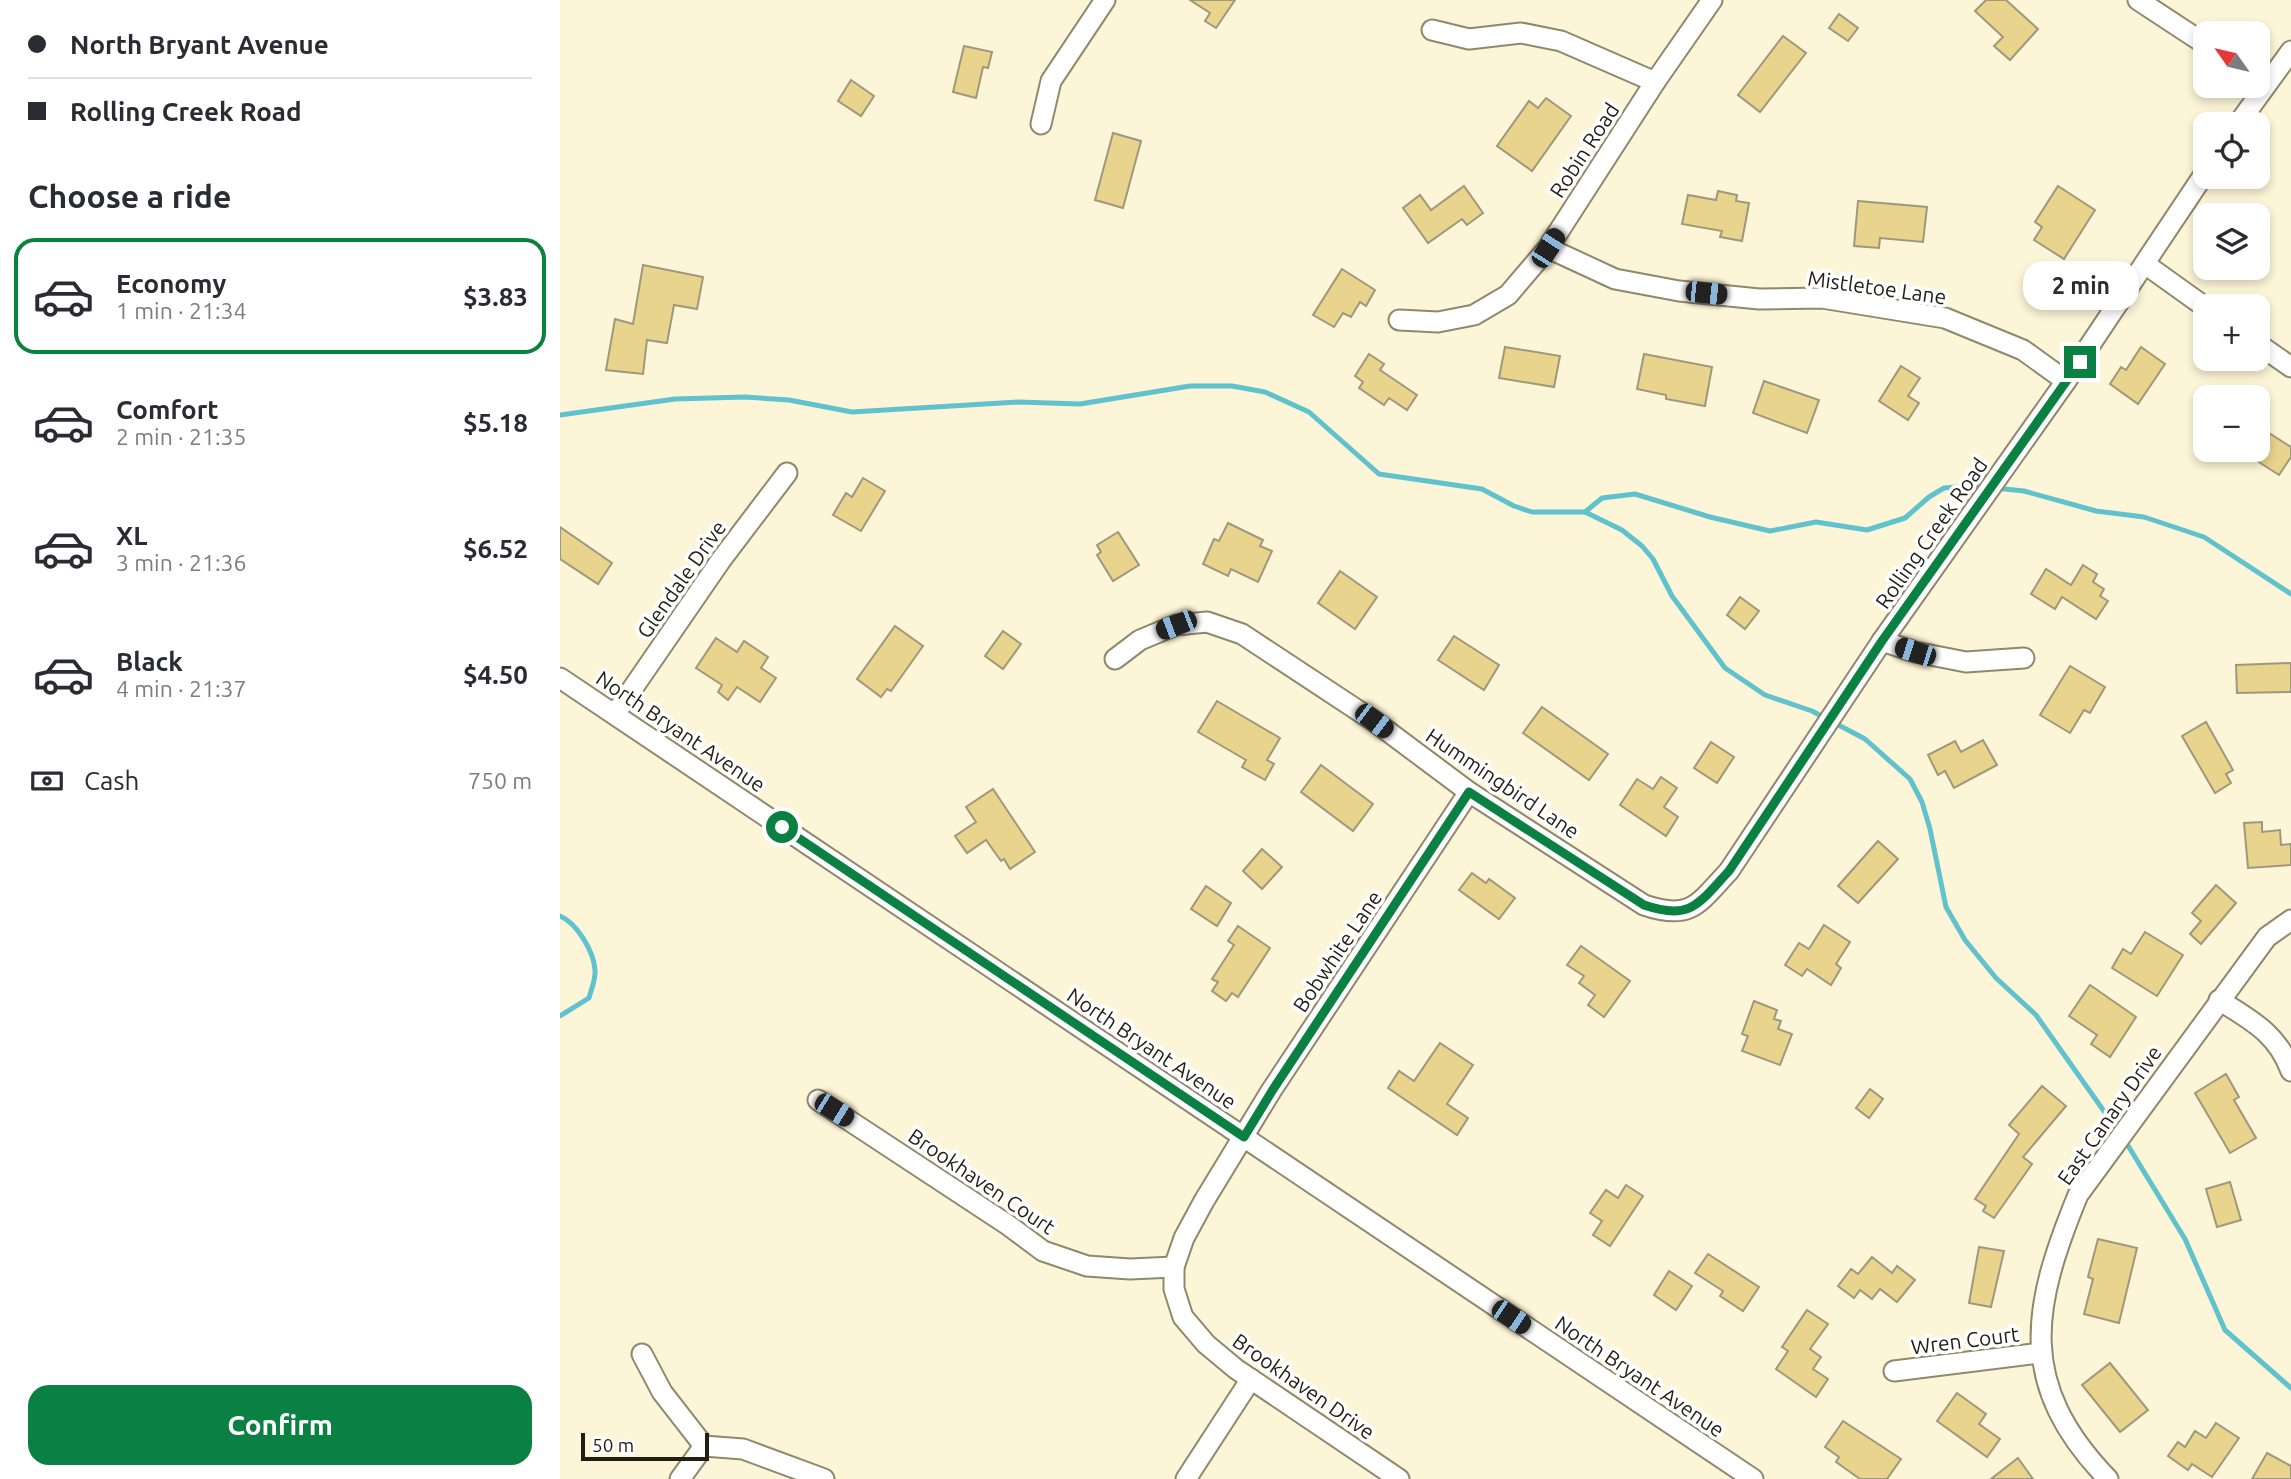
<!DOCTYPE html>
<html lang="en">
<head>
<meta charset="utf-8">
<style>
  body { margin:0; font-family:Ubuntu,sans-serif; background:#f7f7f7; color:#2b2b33; height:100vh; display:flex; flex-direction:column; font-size:26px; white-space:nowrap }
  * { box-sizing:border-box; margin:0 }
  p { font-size:23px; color:#7c7c81 }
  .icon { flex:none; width:38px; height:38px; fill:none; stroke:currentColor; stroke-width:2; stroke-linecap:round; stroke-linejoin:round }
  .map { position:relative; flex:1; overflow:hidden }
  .side { display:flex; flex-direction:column; background:#fff; width:560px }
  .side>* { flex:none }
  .hud { display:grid; align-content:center; height:154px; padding:0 28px; background:#fff }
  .needle { width:46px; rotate:304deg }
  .tools { position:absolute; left:1633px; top:21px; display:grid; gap:14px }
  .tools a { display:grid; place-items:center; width:77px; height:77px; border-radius:14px; background:#fff; box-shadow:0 4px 10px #0003; font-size:35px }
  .scale { position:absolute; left:21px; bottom:18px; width:128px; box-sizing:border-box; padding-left:7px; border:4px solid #211e13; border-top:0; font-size:19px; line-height:24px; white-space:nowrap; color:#211e13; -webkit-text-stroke:5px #fff; paint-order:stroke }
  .end { position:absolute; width:32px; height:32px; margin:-16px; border:9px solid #0b8043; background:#fff; box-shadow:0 0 0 4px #fff }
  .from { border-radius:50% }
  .bubble { position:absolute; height:49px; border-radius:21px; background:#fff; box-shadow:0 4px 10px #0003; font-size:23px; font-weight:700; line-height:49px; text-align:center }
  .car { position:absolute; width:21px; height:42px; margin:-21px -10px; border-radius:9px; box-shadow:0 0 5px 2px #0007; background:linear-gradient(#222 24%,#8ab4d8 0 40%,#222 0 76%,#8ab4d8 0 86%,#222 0) }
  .hud b { display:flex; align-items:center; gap:24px; height:66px; font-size:26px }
  .hud b+b { border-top:2px solid #e1e1e2 }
  .hud i { width:18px; height:18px; background:#2b2b33 }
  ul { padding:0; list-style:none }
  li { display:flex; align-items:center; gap:21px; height:116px; margin:0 14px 10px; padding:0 14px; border:4px solid transparent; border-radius:21px }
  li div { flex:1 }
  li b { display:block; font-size:26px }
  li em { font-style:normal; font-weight:700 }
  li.selected { border-color:#0b8043 }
  li>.icon { width:63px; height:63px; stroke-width:1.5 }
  h2 { padding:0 28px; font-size:32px; line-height:84px }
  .pay { display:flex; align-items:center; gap:18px; height:77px; padding:0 28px; font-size:26px }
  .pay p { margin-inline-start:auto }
  .cta { display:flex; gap:14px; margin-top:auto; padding:14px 28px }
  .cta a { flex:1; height:80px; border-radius:21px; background:#0b8043; color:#fff; font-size:28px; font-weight:700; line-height:80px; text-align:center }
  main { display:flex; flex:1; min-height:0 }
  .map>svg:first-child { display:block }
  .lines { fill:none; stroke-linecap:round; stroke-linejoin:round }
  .stream { stroke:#5fc2cc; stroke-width:5 }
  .building { fill:#e8d48c; stroke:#9f987c; stroke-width:2 }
  .minor-casing { stroke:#90886d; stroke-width:23 }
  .minor { stroke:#fff; stroke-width:19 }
  .route { stroke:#0b8043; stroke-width:9 }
  .labels { text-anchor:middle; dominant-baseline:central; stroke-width:7; stroke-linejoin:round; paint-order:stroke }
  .street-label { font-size:21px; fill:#211e13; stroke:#fff }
</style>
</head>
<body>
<main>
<section class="side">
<div class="hud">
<b><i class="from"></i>North Bryant Avenue</b>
<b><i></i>Rolling Creek Road</b>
</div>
<h2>Choose a ride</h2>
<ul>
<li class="selected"><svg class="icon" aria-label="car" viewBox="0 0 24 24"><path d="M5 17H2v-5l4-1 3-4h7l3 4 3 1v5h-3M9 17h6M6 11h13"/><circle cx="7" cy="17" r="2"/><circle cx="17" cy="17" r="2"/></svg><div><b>Economy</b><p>1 min · 21:34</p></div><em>$3.83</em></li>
<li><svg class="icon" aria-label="car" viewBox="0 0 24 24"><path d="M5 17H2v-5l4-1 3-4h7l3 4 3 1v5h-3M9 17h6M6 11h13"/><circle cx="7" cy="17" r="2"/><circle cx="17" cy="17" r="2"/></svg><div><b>Comfort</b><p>2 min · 21:35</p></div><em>$5.18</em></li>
<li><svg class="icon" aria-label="car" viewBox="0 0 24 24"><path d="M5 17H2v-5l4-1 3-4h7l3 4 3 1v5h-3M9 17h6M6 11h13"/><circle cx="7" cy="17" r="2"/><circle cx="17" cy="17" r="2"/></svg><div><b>XL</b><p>3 min · 21:36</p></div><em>$6.52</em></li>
<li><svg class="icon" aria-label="car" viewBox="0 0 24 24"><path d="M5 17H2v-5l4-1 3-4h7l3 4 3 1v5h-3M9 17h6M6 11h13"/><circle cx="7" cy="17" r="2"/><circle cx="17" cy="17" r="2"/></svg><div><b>Black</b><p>4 min · 21:37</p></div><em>$4.50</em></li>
</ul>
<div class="pay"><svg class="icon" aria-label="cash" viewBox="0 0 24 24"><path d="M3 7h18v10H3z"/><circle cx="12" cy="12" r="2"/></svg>Cash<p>750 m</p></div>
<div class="cta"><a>Confirm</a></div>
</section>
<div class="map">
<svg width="1731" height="1479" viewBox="0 0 1731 1479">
  <rect width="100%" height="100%" fill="#fdf5d7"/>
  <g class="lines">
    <g class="stream">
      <path d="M0 415 115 399 185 397 229 400 292 412 458 402 520 404 630 386H672L705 392 749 412 819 474 922 489 954 506 972 512H1025L1062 530 1082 546 1093 559 1112 596 1165 668 1205 695 1252 711 1305 739 1350 779 1362 802 1370 829 1386 907 1405 940 1436 978 1476 1015 1558 1131"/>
      <path d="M1435 488 1464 491 1536 511 1584 517 1644 537 1731 594"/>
      <path d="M1025 512 1042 498 1075 494 1150 517 1210 531 1256 522 1307 530 1345 518 1369 497 1384 488 1425 485"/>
      <path d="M0 916C17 923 34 952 35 970 36 979 31 990 29 998L0 1016"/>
      <path d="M1564 1139 1625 1239 1665 1330 1731 1388"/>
    </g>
  </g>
  <g class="building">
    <path d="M630 0H675L656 28 645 21 650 13Z"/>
    <path d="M1426 0H1446L1478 29 1450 60 1434 46 1443 37 1415 11Z"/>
    <path d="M1279 14 1298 28 1288 41 1269 28Z"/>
    <path d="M1223 36 1246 53 1200 112 1178 95Z"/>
    <path d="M404 46 432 52 428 68 423 67 416 98 393 92Z"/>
    <path d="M291 80 314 96 301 116 278 101Z"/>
    <path d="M986 98 1011 116 972 171 937 146 969 101 978 108Z"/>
    <path d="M553 133 581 141 563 208 535 200Z"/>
    <path d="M904 186 923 213 907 225 902 219 868 243 843 208 860 195 871 210Z"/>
    <path d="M1498 186 1535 210 1504 259 1474 240 1482 227 1475 222Z"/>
    <path d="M1158 191 1177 195 1176 201 1189 203 1182 241 1160 237 1162 231 1122 224 1128 195 1156 200Z"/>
    <path d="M1298 201 1367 207 1363 242 1320 238 1319 248 1294 246Z"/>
    <path d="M83 265 143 277 137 309 114 305 107 343 87 340 83 374 46 370 55 319 73 324Z"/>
    <path d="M782 269 815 290 806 306 800 302 791 317 783 313 774 327 753 315Z"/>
    <path d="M945 347 1000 356 994 387 939 378Z"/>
    <path d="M1581 347 1605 364 1578 404 1550 384 1561 367 1566 370Z"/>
    <path d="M809 354 824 364 820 370 857 395 847 410 829 398 824 405 799 388 803 382 795 376Z"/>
    <path d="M1084 354 1152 367 1145 406 1106 399V395L1077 389Z"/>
    <path d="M1341 366 1360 378 1348 396 1359 403 1348 420 1319 401Z"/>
    <path d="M1204 381 1259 400 1247 433 1193 413Z"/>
    <path d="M1698 426 1731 447V457L1719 475 1680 450H1698Z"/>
    <path d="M303 478 325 491 301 531 273 515 286 493 292 497Z"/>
    <path d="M668 523 703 540 700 546 712 551 698 582 671 569 668 576 643 564 654 539 659 541Z"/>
    <path d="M0 527 52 563 38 584 0 559Z"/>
    <path d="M558 532 579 565 553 581 537 555 541 552 537 545Z"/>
    <path d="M1523 565 1537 574 1533 582 1544 589 1540 596 1548 601 1536 619 1502 597 1495 609 1471 594 1486 569 1511 585Z"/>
    <path d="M780 571 817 597 795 629 758 603Z"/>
    <path d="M1180 597 1199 611 1185 629 1167 615Z"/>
    <path d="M335 626 363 646 331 691 327 689 321 697 297 679Z"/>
    <path d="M443 631 461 644 443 669 425 656Z"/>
    <path d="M894 636 939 665 924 690 878 660Z"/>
    <path d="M156 638 177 652 184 641 208 657 201 668 216 678 200 702 177 687 168 700 158 692 162 685 136 668Z"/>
    <path d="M1731 663V692L1677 693 1676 665Z"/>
    <path d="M1510 666 1545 687 1530 713 1524 710 1510 733 1480 715Z"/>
    <path d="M657 701 720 738 707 760 714 764 705 780 682 767 686 760 638 732Z"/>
    <path d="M982 707 1048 754 1029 780 963 733Z"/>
    <path d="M1646 722 1673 770 1666 774 1671 783 1655 793 1622 736Z"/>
    <path d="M1423 740 1437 765 1394 788 1385 771 1378 775 1368 755 1395 741 1401 752Z"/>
    <path d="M1151 742 1174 757 1157 783 1134 768Z"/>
    <path d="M761 765 813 804 793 831 741 792Z"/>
    <path d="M1101 777 1117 788 1104 807 1118 817 1106 836 1060 805 1077 779 1093 789Z"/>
    <path d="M433 789 475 852 450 869 444 859 441 861 426 840 407 853 395 836 416 822 406 807Z"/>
    <path d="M1702 822V832L1720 830 1721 845 1731 844V865L1688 868 1684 823Z"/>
    <path d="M1318 841 1338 859 1298 903 1278 886Z"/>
    <path d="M702 849 722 867 702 889 683 871Z"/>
    <path d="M912 873 926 883 929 879 955 898 939 919 899 890Z"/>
    <path d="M1656 885 1676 903 1641 944 1630 934 1641 921 1632 913Z"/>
    <path d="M646 886 671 903 657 926 631 909Z"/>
    <path d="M1264 925 1290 942 1276 964 1281 968 1271 985 1247 969 1242 976 1225 965 1239 943 1249 949Z"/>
    <path d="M678 926 710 948 678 997 672 993 666 1001 652 991 658 982 652 979 674 945 668 941Z"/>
    <path d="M1585 932 1623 955 1597 996 1552 968 1563 949 1571 954Z"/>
    <path d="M1021 946 1070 981 1044 1017 1028 1005 1035 995 1019 983 1024 976 1007 965Z"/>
    <path d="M1530 985 1576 1017 1550 1057 1531 1044 1537 1035 1509 1016Z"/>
    <path d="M1194 1001 1217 1010 1214 1019 1221 1021 1218 1029 1232 1034 1220 1065 1182 1051 1188 1036 1182 1034Z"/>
    <path d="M880 1043 913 1065 887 1104 908 1118 897 1135 828 1088 839 1071 854 1081Z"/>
    <path d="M1666 1074 1679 1097 1674 1100 1696 1138 1670 1153 1635 1093Z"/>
    <path d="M1482 1086 1506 1106 1463 1157 1472 1164 1434 1218 1423 1211 1426 1206 1415 1199 1459 1134 1449 1125Z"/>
    <path d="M1310 1089 1323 1099 1309 1118 1296 1108Z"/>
    <path d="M1670 1182 1681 1220 1657 1227 1646 1189Z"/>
    <path d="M1066 1185 1083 1196 1050 1246 1033 1235 1042 1221 1030 1213 1046 1190 1058 1198Z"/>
    <path d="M1538 1239 1577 1248 1559 1323 1524 1314 1533 1279 1528 1277Z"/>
    <path d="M1419 1247 1444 1251 1431 1307 1409 1303Z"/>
    <path d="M1148 1254 1199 1287 1183 1311 1160 1296 1163 1291 1135 1273Z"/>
    <path d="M1312 1257 1332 1273 1337 1266 1355 1280 1337 1302 1320 1289 1312 1299 1300 1290 1294 1298 1278 1286 1291 1269 1298 1274Z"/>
    <path d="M1109 1271 1132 1286 1116 1310 1094 1295Z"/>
    <path d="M1247 1310 1268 1324 1250 1349 1261 1357 1253 1369 1268 1379 1256 1397 1216 1369 1228 1351 1222 1347Z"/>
    <path d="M1550 1363 1588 1410 1560 1432 1522 1385Z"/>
    <path d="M1397 1393 1426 1414 1419 1424 1440 1439 1427 1457 1377 1421Z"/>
    <path d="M1283 1421 1341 1459 1327 1479H1300L1276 1462 1279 1457 1265 1447Z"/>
    <path d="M1656 1423 1679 1438 1652 1477 1632 1464 1628 1470 1608 1456 1618 1442 1625 1447 1635 1431 1646 1438Z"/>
    <path d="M1707 1453 1731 1466V1479H1692Z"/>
    <path d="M1458 1458 1473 1479H1431Z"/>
  </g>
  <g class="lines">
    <defs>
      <g id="minor">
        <path d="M1578 0 1645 44"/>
        <path d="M872 30 909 39 961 33 1001 41 1095 82"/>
        <path d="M481 124 491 81 545 0"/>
        <path d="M1678 124 1731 51"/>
        <path d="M988 248 1055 279 1119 291 1199 299 1262 298 1385 318 1463 350 1506 381"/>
        <path d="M1585 264 1645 307"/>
        <path d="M839 320 878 322 914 315 948 295 988 248 1095 82 1152 0"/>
        <path d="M1698 344 1731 367"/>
        <path d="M1322 641 1355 652 1406 662 1464 658"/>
        <path d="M555 659 580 640 616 625 647 622 682 634 814 721 909 792 1084 905C1131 921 1138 904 1169 871L1322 641 1506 381 1645 173"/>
        <path d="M0 678 1193 1479"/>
        <path d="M55 714 161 560 227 473"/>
        <path d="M1659 1000C1692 1021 1717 1033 1731 1071"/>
        <path d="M258 1100 448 1225 483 1251 527 1266 570 1269 614 1267"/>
        <path d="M82 1354 102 1392 144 1446"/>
        <path d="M1334 1371 1480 1353"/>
        <path d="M144 1446 183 1449 264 1479"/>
        <path d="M120 1479 144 1446"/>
        <path d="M626 1479 691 1379"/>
        <path d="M839 1479 676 1369 646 1344 623 1317 614 1289V1267L624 1238 644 1201 711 1091 909 792"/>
        <path d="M1548 1479C1456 1384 1472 1307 1518 1195L1707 937 1731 920"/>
      </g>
    </defs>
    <use href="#minor" class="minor-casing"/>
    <use href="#minor" class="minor"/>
  </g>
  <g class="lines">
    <path class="route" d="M222 827 684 1137 712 1091 909 792 1084 905C1131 921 1138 904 1169 871L1322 641 1520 362"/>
  </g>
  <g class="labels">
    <g class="street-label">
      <text transform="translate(1024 150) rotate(-57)">Robin Road</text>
      <text transform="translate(1317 287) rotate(8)">Mistletoe Lane</text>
      <text transform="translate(1371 533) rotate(-55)">Rolling Creek Road</text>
      <text transform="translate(121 579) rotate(-55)">Glendale Drive</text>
      <text transform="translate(121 731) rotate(34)">North Bryant Avenue</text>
      <text transform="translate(943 783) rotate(34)">Hummingbird Lane</text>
      <text transform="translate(777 951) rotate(-56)">Bobwhite Lane</text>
      <text transform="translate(592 1048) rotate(34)">North Bryant Avenue</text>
      <text transform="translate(1549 1115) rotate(-55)">East Canary Drive</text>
      <text transform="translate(422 1181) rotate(34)">Brookhaven Court</text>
      <text transform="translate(1405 1340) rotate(-7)">Wren Court</text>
      <text transform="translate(1080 1376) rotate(34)">North Bryant Avenue</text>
      <text transform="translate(744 1386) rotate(35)">Brookhaven Drive</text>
    </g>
  </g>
</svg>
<div class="tools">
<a><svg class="needle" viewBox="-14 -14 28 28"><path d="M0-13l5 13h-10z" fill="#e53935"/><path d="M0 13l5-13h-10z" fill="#7c7c81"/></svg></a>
<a><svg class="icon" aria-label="locate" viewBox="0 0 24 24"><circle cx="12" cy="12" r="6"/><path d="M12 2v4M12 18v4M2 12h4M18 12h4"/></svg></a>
<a><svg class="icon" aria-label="layers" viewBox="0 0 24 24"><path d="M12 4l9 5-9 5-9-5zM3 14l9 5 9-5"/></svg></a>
<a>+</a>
<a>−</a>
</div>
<div class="scale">50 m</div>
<i class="end from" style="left:222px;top:827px"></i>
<i class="end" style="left:1520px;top:362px"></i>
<div class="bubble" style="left:1463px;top:261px;width:116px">2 min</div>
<i class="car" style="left:988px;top:248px;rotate:33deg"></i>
<i class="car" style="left:1146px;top:293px;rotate:96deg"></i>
<i class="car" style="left:616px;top:625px;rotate:249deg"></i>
<i class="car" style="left:1355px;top:652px;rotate:288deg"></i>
<i class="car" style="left:814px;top:721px;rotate:127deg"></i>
<i class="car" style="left:274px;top:1110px;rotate:122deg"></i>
<i class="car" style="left:951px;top:1317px;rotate:124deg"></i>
</div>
</main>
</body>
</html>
